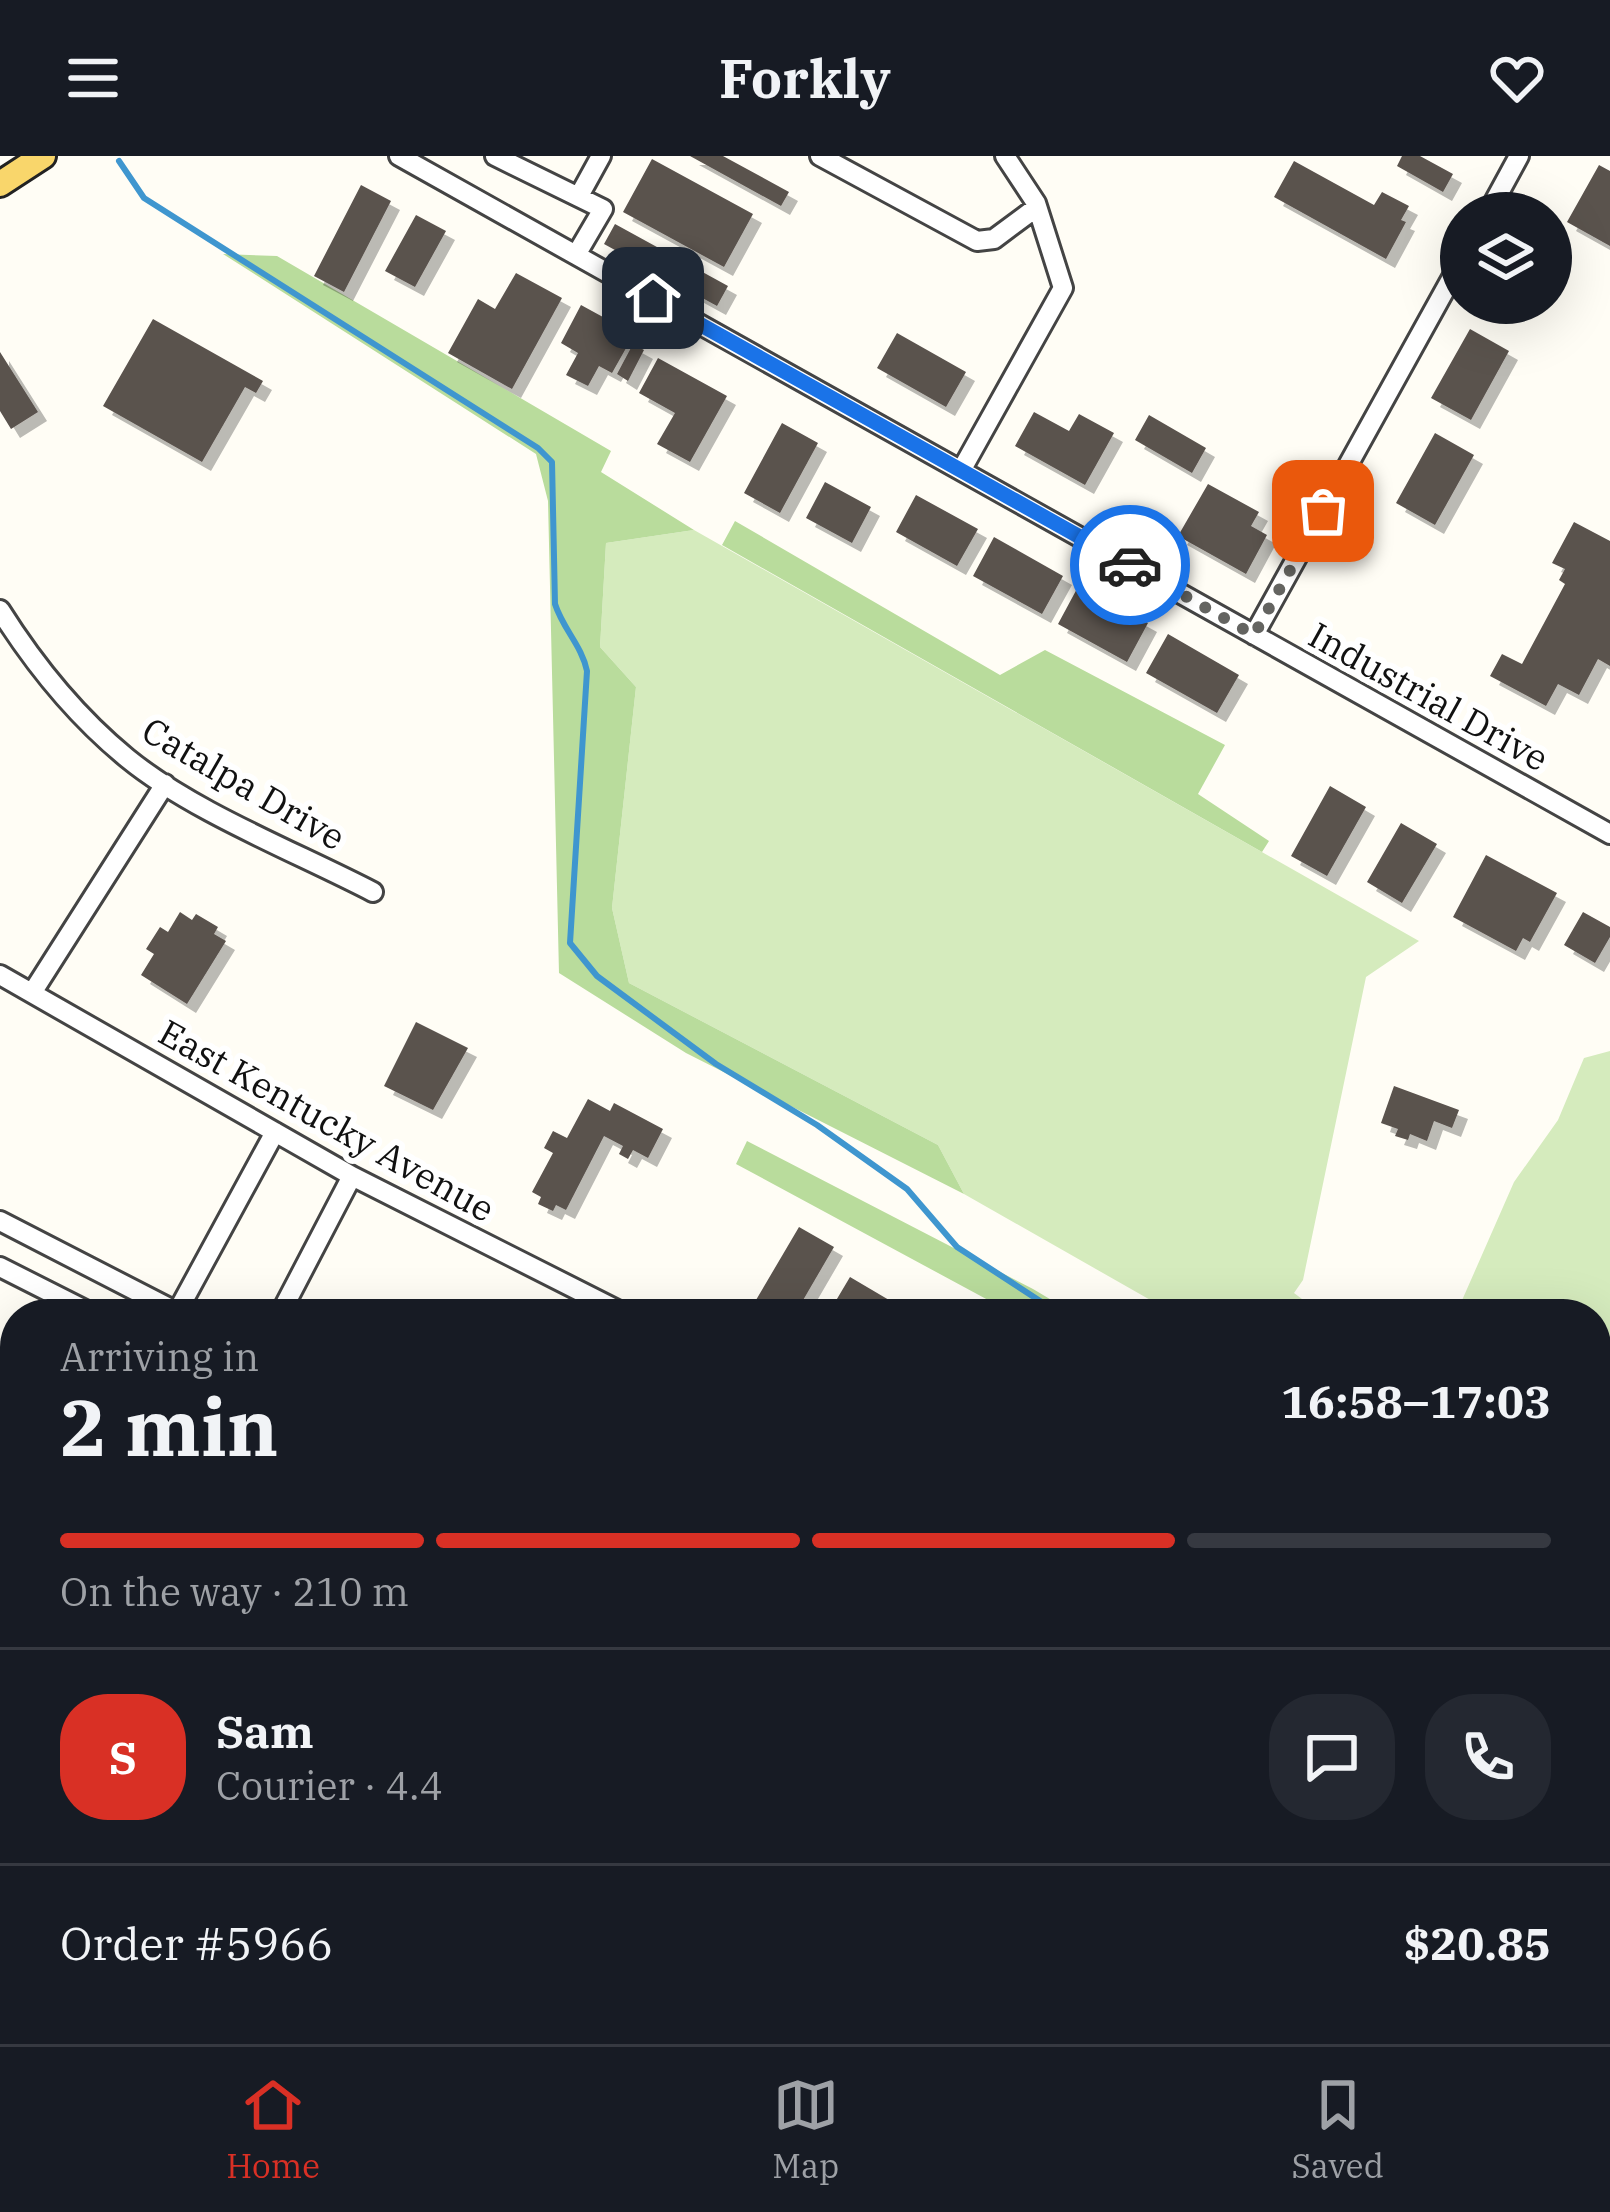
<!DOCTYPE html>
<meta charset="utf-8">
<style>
:root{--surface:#171b24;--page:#242831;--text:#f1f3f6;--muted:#9ea1a6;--line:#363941;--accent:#d93025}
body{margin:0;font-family:"IBM Plex Serif",serif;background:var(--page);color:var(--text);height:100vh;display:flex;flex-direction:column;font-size:45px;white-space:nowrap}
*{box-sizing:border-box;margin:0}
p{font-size:39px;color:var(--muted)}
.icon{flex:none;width:66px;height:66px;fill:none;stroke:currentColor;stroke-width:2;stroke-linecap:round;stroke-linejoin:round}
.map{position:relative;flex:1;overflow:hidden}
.panel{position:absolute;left:0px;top:1143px;width:1611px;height:747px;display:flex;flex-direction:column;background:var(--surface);border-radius:48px 48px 0 0;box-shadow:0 12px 48px #0002}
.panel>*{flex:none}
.controls{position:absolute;left:1440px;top:36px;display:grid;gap:24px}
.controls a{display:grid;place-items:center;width:132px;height:132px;border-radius:50%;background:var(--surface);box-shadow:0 12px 48px #0002;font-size:60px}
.pin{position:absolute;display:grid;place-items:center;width:102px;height:102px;color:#fff;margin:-51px;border-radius:24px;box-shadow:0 6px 18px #0006}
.courier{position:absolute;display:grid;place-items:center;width:120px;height:120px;margin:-60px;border:9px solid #1a73e8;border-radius:50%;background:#fff;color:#222;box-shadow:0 3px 15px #0007}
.overview em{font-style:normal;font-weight:700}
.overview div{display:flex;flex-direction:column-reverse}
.overview{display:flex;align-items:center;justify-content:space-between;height:204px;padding:0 60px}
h1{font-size:78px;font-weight:700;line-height:90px}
.bar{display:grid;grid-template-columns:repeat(4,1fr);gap:18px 12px;align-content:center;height:144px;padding:0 60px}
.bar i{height:15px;border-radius:9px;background:var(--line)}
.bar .active{background:var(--accent)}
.bar p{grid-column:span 4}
.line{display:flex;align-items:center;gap:30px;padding:0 60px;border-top:3px solid var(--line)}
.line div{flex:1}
.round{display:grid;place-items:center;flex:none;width:126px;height:126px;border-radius:48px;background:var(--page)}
header{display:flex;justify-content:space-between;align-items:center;height:156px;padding:0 60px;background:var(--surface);font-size:54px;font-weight:700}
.menu{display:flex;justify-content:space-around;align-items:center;height:168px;border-top:3px solid var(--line);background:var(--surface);font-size:33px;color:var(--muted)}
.menu a{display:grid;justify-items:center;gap:6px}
.menu .active{color:var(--accent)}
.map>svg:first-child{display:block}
.green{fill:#d5ebbd}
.forest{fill:#b9dc9c}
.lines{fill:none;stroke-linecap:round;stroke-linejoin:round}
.stream{stroke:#3f96cf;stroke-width:6}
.building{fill:#5a524d;filter:url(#shadow)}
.minor-casing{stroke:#444;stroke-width:24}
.major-casing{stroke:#222;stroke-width:30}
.minor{stroke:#fff;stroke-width:18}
.major{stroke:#f9d66b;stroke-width:24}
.done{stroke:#646461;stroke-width:12;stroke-dasharray:0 21.6}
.route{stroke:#1a73e8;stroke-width:15}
.labels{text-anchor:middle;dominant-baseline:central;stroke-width:12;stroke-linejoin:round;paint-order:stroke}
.street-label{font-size:36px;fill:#111;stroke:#fff}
</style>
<header><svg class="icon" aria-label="menu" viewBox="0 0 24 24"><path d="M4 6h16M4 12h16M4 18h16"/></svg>Forkly<svg class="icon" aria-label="heart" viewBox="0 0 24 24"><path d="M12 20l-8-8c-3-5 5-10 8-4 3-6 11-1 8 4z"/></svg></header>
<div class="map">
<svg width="1610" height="1888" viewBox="0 0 1610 1888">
<defs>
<filter id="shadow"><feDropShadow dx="9" dy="9" stdDeviation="0" flood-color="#0004"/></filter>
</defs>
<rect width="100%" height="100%" fill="#fffdf5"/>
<path class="green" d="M 694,374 L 1419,785 L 1366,821 L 1303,1124 L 1294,1137 L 1322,1158 L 1175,1158 L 964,1038 L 938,989 L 629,827 L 612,752 L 636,531 L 600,491 L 606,387 Z
M 1610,895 L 1610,1393 L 1596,1386 L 1596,1158 L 1456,1158 L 1514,1026 L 1558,964 L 1584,902 Z"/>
<path class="forest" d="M 223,98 L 277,100 L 611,295 L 601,316 L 694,374 L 606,387 L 600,491 L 636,531 L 612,752 L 629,827 L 938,989 L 964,1038 L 686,897 L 559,817 L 548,345 L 536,298 Z
M 735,365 L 1000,519 L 1045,494 L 1225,589 L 1198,638 L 1269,685 L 1262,696 L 722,389 Z
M 747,985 L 1033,1133 L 1075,1158 L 1014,1158 L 736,1008 Z
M 1596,1424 L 1610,1431 L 1610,1607 L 1596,1608 Z"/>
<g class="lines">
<path class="stream" d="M 119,5 L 144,42 L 538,292 L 552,306 L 555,448 C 563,473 582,490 587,515 L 570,787 L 597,820 L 716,908 L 817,969 L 907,1033 L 957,1091 L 1060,1158
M 1596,1506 L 1610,1511"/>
</g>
<path class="building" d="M 690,0 L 723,0 L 789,36 L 781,50 Z
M 1402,0 L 1420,0 L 1453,18 L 1443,36 L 1397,10 Z
M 652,3 L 753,58 L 724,111 L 623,56 Z
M 1294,5 L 1374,49 L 1382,36 L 1409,50 L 1401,64 L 1406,66 L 1386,103 L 1274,41 Z
M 1599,9 L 1610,15 L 1610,90 L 1567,66 Z
M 361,29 L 391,45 L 344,136 L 314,120 Z
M 416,59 L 446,75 L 415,131 L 385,115 Z
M 615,68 L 728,130 L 717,150 L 604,88 Z
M 516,117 L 562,142 L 512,233 L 448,197 L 478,143 L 495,153 Z
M 581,149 L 634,178 L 612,217 L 599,210 L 588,230 L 566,219 L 578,197 L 561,187 Z
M 153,163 L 263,225 L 256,237 L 245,231 L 202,306 L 103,250 Z
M 1470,173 L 1509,195 L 1471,264 L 1431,242 Z
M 897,177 L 966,216 L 946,251 L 877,212 Z
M 633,188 L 644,194 L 628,225 L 617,218 Z
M 0,196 L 38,256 L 11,273 L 0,255 Z
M 658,202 L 727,240 L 690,306 L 657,288 L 675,257 L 639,237 Z
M 1034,256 L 1069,275 L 1079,258 L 1114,277 L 1085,329 L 1015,290 Z
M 1149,259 L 1206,292 L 1192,317 L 1135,284 Z
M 782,267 L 818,287 L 780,357 L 744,337 Z
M 1435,277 L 1474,299 L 1435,369 L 1396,347 Z
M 825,326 L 871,351 L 852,387 L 806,362 Z
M 1208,328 L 1259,356 L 1251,370 L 1267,379 L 1246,418 L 1178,380 Z
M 916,339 L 978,373 L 957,410 L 896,376 Z
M 1574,366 L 1610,385 L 1610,510 L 1598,503 L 1579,539 L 1558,528 L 1546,550 L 1490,520 L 1502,498 L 1522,508 L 1565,428 L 1559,424 L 1565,413 L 1552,407 Z
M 994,381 L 1063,420 L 1042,458 L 973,420 Z
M 1079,429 L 1148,467 L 1127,506 L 1058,468 Z
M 1168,478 L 1239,519 L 1217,557 L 1146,517 Z
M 1330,630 L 1366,651 L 1327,720 L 1291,700 Z
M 1401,667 L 1437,688 L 1402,747 L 1367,726 Z
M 1486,699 L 1557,737 L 1530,786 L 1523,782 L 1516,795 L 1453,761 Z
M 180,756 L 192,764 L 196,758 L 218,771 L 214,778 L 226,785 L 187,848 L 141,819 L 154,798 L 146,793 L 160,771 L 168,776 Z
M 1583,756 L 1610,771 L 1610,781 L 1595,807 L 1564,789 Z
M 416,866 L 468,892 L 433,954 L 384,930 Z
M 1394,930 L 1459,954 L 1452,972 L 1434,965 L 1427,985 L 1410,978 L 1408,984 L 1395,980 L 1398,973 L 1381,967 Z
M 588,943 L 610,955 L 614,947 L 663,973 L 648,1002 L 633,994 L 628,1003 L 619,998 L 623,990 L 604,980 L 566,1054 L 556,1049 L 553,1055 L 538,1048 L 541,1041 L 532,1036 L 553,997 L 544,992 L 553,975 L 567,982 Z
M 799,1071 L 834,1091 L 795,1158 L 780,1158 L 756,1144 Z
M 850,1121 L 889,1144 L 880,1158 L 828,1158 Z"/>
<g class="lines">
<g class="minor-casing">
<path id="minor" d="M 399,0 L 1610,678
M 495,0 L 603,53 L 576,99
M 820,0 L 977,85 L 994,83 L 1037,51
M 579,40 L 601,0
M 1488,57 L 1519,0
M 962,313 L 1063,132 L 1036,47 L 1005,0
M 0,454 C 34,508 77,561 127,602 C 193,656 296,696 373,736
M 1254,479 L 1461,105
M 0,819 L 352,1020 L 625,1158
M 32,837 L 165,628
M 0,1065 L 177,1156
M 0,1111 L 93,1158
M 176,1158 L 275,976
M 280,1158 L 352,1020
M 0,1434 L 15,1407
M 1596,1680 L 1610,1670
M 1596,1716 L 1610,1742
M 1365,1875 L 1374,1888
M 686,1888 L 694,1875
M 1273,1888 L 1292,1875"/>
</g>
<g class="major-casing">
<path id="major" d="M 0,28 L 43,0"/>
</g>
<use href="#minor" class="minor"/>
<use href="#major" class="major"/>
</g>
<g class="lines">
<path class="done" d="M 1130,409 L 1254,479 L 1323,355"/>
<path class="route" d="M 653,142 L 1130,409"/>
</g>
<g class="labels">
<g class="street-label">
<text transform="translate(1429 540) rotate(29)">Industrial Drive</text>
<text transform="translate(244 627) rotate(30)">Catalpa Drive</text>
<text transform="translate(327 964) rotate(29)">East Kentucky Avenue</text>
</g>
</g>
</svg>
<div class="controls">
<a><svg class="icon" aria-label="layers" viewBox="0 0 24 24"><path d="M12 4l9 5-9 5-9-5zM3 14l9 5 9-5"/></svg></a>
</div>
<div class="pin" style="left:1323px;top:355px;background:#ea580c"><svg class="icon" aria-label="bag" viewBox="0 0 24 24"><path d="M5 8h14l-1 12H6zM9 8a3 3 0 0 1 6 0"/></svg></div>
<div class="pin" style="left:653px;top:142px;background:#1f2937"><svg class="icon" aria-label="home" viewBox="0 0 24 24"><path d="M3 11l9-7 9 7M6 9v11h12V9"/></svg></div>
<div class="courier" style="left:1130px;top:409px"><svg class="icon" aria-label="car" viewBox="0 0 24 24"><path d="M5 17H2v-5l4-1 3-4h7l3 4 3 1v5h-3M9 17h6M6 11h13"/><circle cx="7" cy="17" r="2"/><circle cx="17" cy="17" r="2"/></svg></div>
<section class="panel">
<div class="overview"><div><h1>2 min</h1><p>Arriving in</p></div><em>16:58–17:03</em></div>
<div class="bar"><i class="active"></i><i class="active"></i><i class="active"></i><i></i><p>On the way · 210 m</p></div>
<div class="line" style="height:216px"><b class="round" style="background:var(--accent);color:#fff">S</b><div><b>Sam</b><p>Courier · 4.4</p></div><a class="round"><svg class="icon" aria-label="chat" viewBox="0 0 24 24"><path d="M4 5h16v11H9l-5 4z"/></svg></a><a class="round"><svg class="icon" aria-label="phone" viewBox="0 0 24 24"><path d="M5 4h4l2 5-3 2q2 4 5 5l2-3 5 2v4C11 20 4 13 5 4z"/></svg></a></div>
<div class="line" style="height:156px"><div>Order #5966</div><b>$20.85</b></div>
</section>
</div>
<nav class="menu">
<a class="active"><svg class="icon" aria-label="home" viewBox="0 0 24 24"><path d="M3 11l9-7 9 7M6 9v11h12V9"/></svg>Home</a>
<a><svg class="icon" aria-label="map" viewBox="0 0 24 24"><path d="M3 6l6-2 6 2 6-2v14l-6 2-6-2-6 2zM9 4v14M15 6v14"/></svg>Map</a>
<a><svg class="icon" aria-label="saved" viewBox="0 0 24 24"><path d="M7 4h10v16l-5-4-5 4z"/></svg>Saved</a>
</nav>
